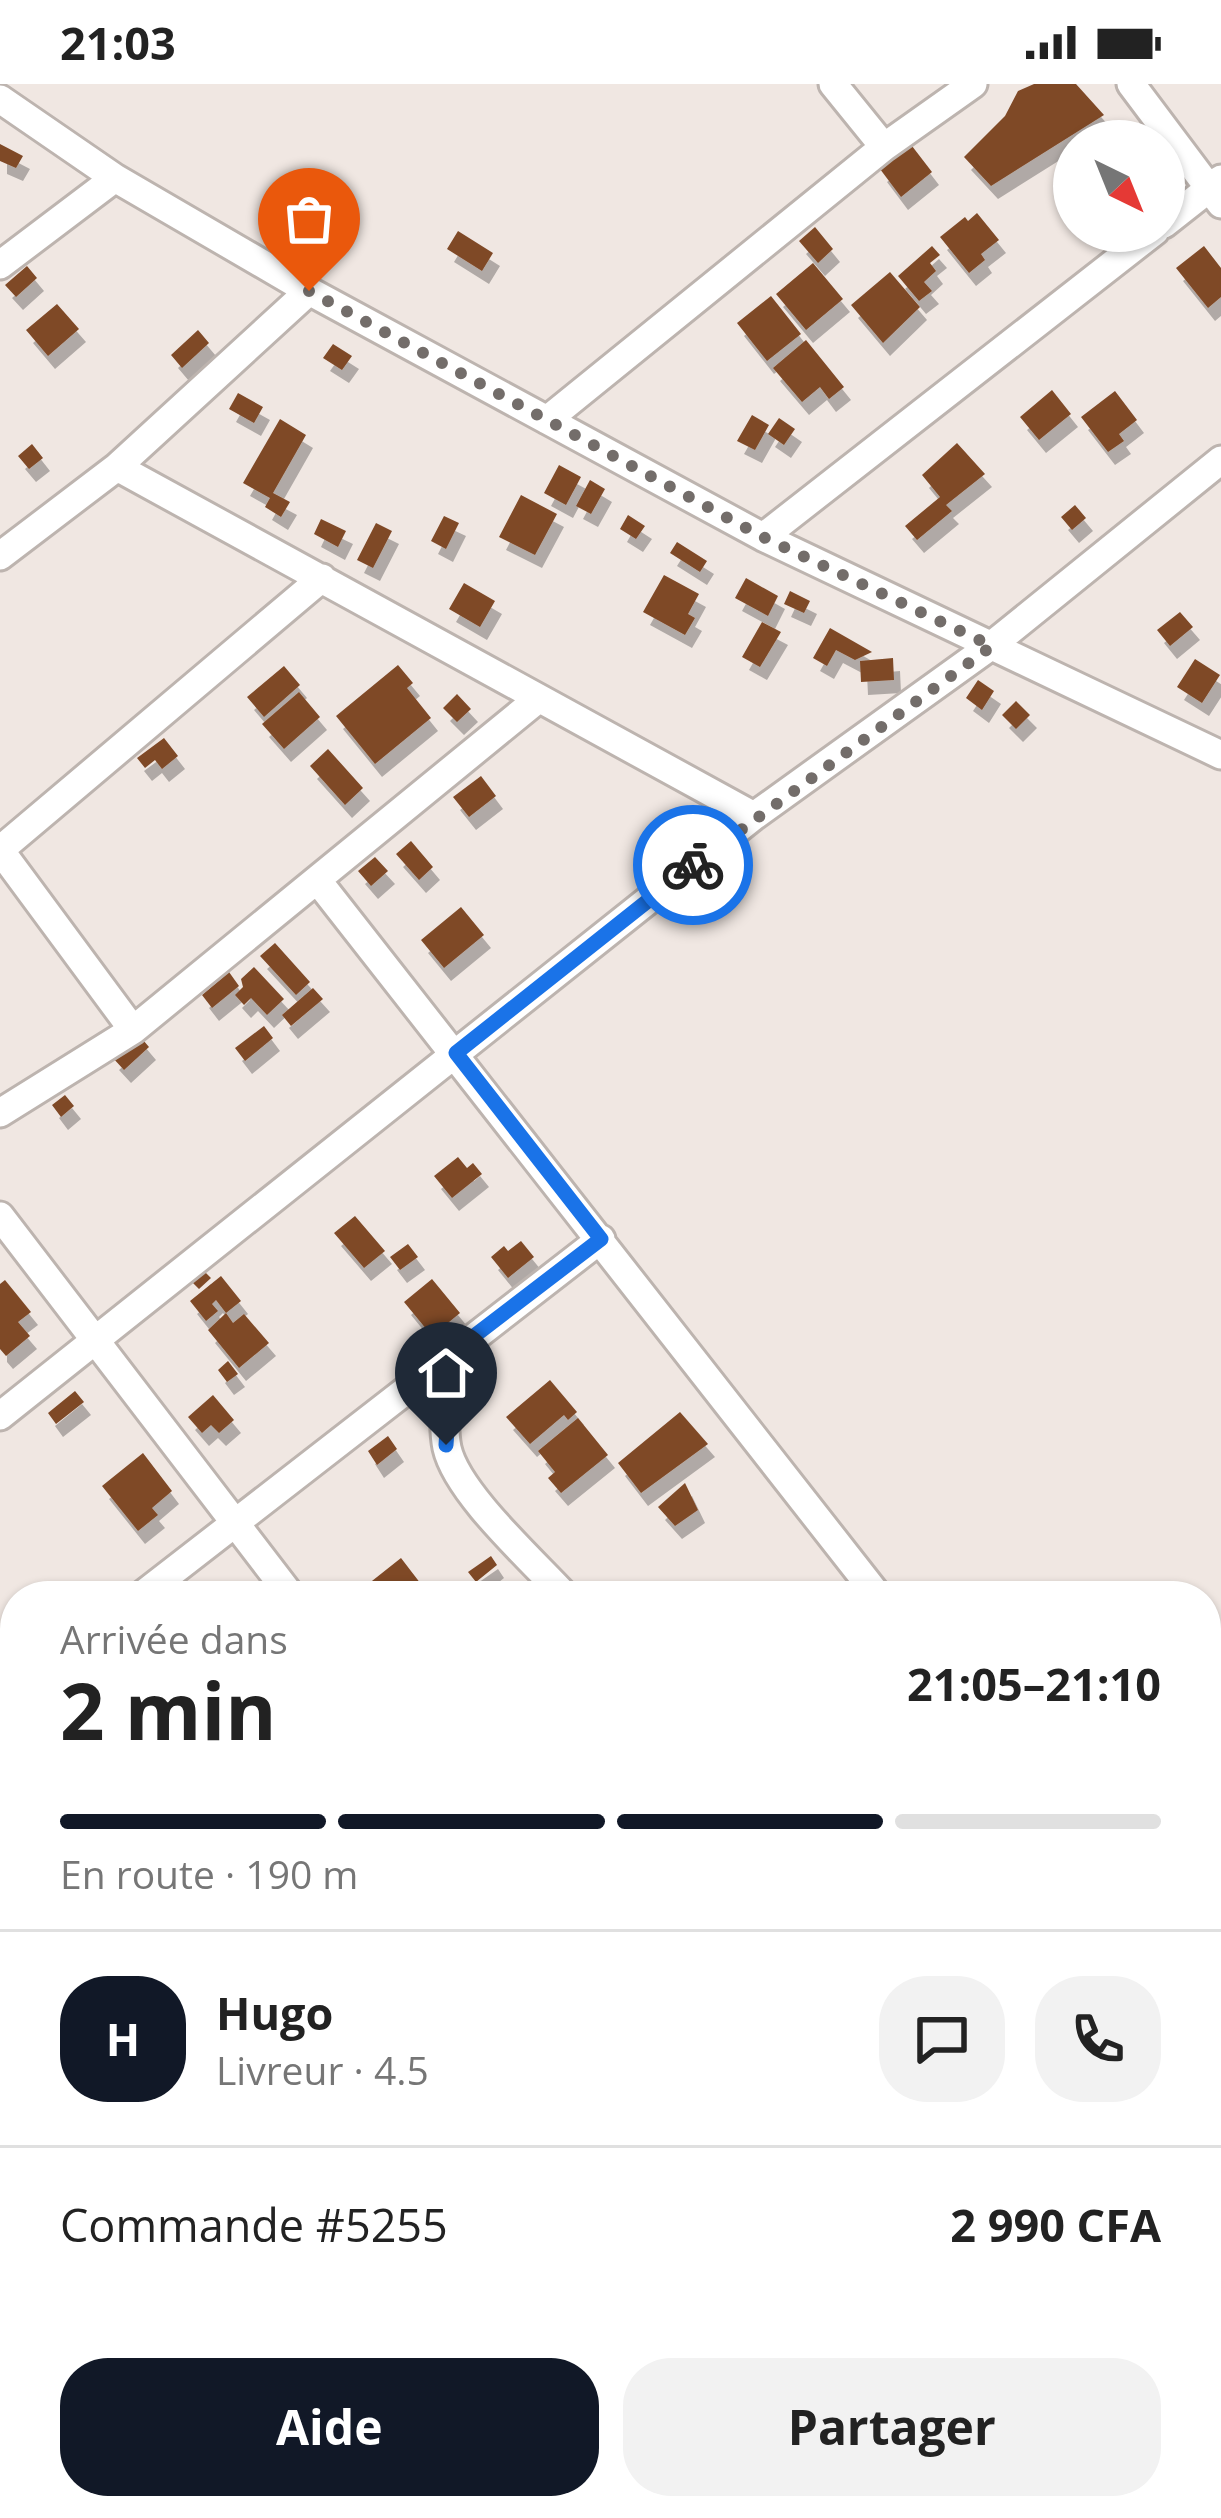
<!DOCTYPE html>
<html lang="fr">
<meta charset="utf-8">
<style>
:root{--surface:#fff;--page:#f2f2f2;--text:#222;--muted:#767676;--line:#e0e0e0;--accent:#111827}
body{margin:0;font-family:"Open Sans",sans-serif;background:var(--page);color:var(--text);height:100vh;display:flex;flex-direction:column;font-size:45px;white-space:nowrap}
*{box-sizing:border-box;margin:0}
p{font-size:39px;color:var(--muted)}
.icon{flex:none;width:66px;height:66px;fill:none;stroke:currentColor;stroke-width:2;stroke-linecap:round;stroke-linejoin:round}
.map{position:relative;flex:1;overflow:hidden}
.drawer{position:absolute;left:0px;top:1497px;width:1221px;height:939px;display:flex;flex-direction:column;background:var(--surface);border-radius:48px 48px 0 0;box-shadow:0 3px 9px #0004}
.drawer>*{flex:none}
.needle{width:78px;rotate:137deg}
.fabs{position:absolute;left:1053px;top:36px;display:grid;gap:24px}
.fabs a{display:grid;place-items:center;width:132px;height:132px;border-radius:50%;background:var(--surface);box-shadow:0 3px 9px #0004;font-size:60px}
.pin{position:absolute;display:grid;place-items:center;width:102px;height:102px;color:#fff;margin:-123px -51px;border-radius:50% 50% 50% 0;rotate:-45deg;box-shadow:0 0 12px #0007}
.pin .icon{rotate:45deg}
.courier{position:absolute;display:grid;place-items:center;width:120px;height:120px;margin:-60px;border:9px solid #1a73e8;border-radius:50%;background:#fff;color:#222;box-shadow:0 3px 15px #0007}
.overview em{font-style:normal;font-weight:700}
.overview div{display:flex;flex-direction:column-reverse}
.overview{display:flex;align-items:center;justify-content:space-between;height:204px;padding:0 60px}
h1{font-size:78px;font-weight:700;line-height:90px}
.bar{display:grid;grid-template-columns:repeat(4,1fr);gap:18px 12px;align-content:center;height:144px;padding:0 60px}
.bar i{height:15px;border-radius:9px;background:var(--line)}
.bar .selected{background:var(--accent)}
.bar p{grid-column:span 4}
.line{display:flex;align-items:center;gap:30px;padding:0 60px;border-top:3px solid var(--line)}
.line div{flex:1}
.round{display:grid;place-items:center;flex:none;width:126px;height:126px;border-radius:48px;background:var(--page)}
.action{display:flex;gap:24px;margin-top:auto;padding:24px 60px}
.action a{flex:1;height:138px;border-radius:48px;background:var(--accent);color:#fff;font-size:48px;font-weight:700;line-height:138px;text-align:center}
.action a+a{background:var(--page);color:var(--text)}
.status{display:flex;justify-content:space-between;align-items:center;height:84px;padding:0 60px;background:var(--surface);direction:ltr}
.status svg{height:33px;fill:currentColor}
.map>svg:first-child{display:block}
.building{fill:#7f4927;filter:url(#shadow)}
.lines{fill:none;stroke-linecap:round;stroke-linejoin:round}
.minor-casing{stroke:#bdb4af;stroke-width:33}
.minor{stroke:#fff;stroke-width:27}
.done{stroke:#736d6a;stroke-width:12;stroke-dasharray:0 21.6}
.route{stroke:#1a73e8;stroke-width:15}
</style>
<div class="status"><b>21:03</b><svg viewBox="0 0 49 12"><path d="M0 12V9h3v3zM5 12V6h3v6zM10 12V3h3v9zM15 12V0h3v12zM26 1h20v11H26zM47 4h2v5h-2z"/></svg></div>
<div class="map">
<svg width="1221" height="2434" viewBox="0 0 1221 2434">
<defs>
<filter id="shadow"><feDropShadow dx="7" dy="13" stdDeviation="0" flood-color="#0004"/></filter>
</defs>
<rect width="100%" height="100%" fill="#f0e7e2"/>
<path class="building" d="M 1034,0 L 1076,0 L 1104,31 L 991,102 L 964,73 L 1005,32 L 1018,7 Z
M 0,60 L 23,72 L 16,84 L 0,77 Z
M 912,62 L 932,88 L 901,113 L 880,85 Z
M 977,129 L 999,156 L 981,170 L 985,176 L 969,189 L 940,153 L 965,133 L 968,137 Z
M 815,143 L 833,165 L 818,179 L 799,157 Z
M 458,147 L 493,169 L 482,187 L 447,165 Z
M 932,162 L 940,171 L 930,179 L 936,187 L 924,198 L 932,207 L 919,217 L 898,192 Z
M 1204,162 L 1221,184 L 1221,213 L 1208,224 L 1176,184 Z
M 813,179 L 843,215 L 806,246 L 776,210 Z
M 27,182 L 37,194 L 16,213 L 5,201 Z
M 890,188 L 920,223 L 883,259 L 851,221 Z
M 771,212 L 801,250 L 767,277 L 737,239 Z
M 57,220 L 79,245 L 48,272 L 26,246 Z
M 198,246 L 209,259 L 182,284 L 171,271 Z
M 806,256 L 844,303 L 829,315 L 820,303 L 802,318 L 773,284 Z
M 333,260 L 352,272 L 342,286 L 323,274 Z
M 1052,306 L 1071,330 L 1039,356 L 1020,333 Z
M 1115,307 L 1137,336 L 1119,350 L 1124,357 L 1108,368 L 1081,333 Z
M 238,309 L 263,323 L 254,339 L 229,325 Z
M 752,331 L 769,341 L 755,366 L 737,357 Z
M 779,334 L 795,345 L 784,361 L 768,350 Z
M 280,335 L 306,351 L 273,409 L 290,418 L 281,433 L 265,423 L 270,414 L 243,399 Z
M 957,359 L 985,390 L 946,421 L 952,427 L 917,456 L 905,442 L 940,413 L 922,391 Z
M 32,360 L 43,374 L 29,385 L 18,372 Z
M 559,381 L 581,393 L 566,421 L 544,409 Z
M 590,396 L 605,405 L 591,430 L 576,422 Z
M 521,411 L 557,430 L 535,471 L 499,453 Z
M 1075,421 L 1086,434 L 1072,446 L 1061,433 Z
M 628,431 L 645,442 L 636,455 L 620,445 Z
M 444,432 L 459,439 L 446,465 L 431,457 Z
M 321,435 L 346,447 L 338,463 L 314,450 Z
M 376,439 L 392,447 L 373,484 L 357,476 Z
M 677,458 L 707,477 L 700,488 L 670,469 Z
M 664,491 L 699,510 L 688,530 L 695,534 L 685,551 L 643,528 Z
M 746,494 L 778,512 L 768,532 L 735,514 Z
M 464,499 L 495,517 L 480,543 L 449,525 Z
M 790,507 L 810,517 L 804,529 L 784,520 Z
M 1180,528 L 1193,543 L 1170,562 L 1157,546 Z
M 762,538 L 781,548 L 760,583 L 742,573 Z
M 830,544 L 872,568 L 855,576 L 836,566 L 827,582 L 813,574 Z
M 893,574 L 894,596 L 861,598 L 860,577 Z
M 1195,575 L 1220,591 L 1202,619 L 1177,603 Z
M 398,581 L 413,599 L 407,604 L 431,634 L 375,680 L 336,632 Z
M 284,582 L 300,601 L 264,633 L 247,613 Z
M 978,596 L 994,607 L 982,626 L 966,614 Z
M 299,608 L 320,633 L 284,665 L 262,640 Z
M 457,610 L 471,625 L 457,638 L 443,624 Z
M 1016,617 L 1030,631 L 1016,645 L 1002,631 Z
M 164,654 L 178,672 L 162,685 L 155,676 L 145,684 L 137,674 Z
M 328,665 L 363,704 L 345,721 L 310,682 Z
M 481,692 L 496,712 L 469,733 L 453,713 Z
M 411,757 L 433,783 L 419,796 L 396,770 Z
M 375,773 L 388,787 L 371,802 L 358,787 Z
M 461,823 L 484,851 L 444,884 L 421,856 Z
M 275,859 L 310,898 L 296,911 L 260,872 Z
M 254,883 L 284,915 L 267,931 L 251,914 L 244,921 L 235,911 L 243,903 L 241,895 Z
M 229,888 L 239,902 L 212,924 L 202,911 Z
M 313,904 L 323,915 L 291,942 L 282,931 Z
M 264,942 L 273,954 L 245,977 L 235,964 Z
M 138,950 L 149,963 L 124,986 L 112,973 Z
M 65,1011 L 74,1022 L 61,1033 L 52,1021 Z
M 458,1073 L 467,1084 L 473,1079 L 482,1090 L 452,1114 L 434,1092 Z
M 355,1132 L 385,1167 L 364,1184 L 334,1149 Z
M 521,1157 L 534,1173 L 508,1194 L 491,1173 L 504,1162 L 508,1167 Z
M 408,1160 L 418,1173 L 400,1186 L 390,1173 Z
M 204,1187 L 211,1194 L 199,1205 L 192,1198 Z
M 221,1192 L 241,1217 L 226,1229 L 216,1216 L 212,1220 L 218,1227 L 206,1237 L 190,1217 Z
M 432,1195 L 460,1229 L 432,1252 L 404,1218 Z
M 5,1196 L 31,1228 L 18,1238 L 30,1252 L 6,1272 L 0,1265 L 0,1200 Z
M 226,1229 L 233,1239 L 244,1230 L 269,1259 L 239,1284 L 208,1246 Z
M 228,1277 L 238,1290 L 227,1298 L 218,1286 Z
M 550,1296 L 577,1328 L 568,1336 L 564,1331 L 530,1360 L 506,1333 Z
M 75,1307 L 84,1318 L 56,1340 L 48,1329 Z
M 213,1311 L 234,1336 L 219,1349 L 211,1341 L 202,1349 L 188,1333 Z
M 680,1328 L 708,1360 L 641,1409 L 618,1379 Z
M 578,1334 L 608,1371 L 561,1409 L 548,1394 L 555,1388 L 538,1367 Z
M 388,1352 L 397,1365 L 377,1381 L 368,1367 Z
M 143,1369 L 172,1407 L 152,1424 L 158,1431 L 138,1447 L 102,1402 Z
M 685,1399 L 698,1426 L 675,1442 L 658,1423 Z
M 491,1472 L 497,1481 L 476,1498 L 468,1488 Z
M 401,1474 L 424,1504 L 414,1512 L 353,1512 Z
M 536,1498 L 549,1512 L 520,1512 Z
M 1221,1685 L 1221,1726 L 1206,1706 L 1206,1696 Z
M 1219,2026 L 1221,2066 L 1206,2080 L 1206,2053 L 1214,2046 L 1207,2037 Z
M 959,2421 L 994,2421 L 1003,2430 L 999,2434 L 958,2434 L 952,2428 Z"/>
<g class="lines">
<g class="minor-casing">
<path id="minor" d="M 833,0 L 884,63
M 1131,0 L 1221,120
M 0,15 L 115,94 L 309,207 L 763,453 L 1221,671
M 1164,140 L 1221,95
M 0,181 L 115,94
M 547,336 L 884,63 L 973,0
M 117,383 L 754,732
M 763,453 L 1155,147
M 0,472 L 117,383 L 309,207
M 318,797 L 878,1512
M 133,946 L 0,766 L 322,494
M 0,1029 L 133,946 L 538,615
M 0,1132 L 291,1512
M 451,1269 C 449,1299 441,1335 447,1364 C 457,1409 532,1476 565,1512
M 0,1332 L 754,732 L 992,561 L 1221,376
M 141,1512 L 601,1155
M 0,1625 L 15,1613
M 0,1675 L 15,1687
M 1206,1859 L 1221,1842
M 1206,2177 L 1221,2189
M 808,2421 L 819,2434
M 1107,2421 L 1125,2434
M 449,2434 L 466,2421"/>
</g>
<use href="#minor" class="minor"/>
</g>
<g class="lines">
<path class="done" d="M 309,207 L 763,453 L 992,562 L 693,781"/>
<path class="route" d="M 446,1361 L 452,1269 L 601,1155 L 456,969 L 693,781"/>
</g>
</svg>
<div class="fabs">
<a><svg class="needle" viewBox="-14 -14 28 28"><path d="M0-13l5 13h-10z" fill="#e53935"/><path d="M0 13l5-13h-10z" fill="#767676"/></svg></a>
</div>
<div class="pin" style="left:309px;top:207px;background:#ea580c"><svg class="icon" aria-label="bag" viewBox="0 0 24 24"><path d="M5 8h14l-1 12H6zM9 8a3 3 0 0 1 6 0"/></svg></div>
<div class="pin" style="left:446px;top:1361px;background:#1f2937"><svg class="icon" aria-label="home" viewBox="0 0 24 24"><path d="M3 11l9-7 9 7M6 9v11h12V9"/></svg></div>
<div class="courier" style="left:693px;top:781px"><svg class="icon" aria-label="bike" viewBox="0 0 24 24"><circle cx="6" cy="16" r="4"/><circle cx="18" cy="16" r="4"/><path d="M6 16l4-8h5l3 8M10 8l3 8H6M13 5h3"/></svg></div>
<section class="drawer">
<div class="overview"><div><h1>2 min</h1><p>Arrivée dans</p></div><em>21:05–21:10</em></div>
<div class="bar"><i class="selected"></i><i class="selected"></i><i class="selected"></i><i></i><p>En route · 190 m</p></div>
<div class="line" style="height:216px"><b class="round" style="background:var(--accent);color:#fff">H</b><div><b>Hugo</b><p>Livreur · 4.5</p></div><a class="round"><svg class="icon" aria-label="chat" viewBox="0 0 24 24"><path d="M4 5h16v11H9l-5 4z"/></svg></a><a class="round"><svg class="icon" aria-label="phone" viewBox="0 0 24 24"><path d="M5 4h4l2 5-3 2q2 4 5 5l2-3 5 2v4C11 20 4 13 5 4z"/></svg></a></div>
<div class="line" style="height:156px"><div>Commande #5255</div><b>2 990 CFA</b></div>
<div class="action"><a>Aide</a><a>Partager</a></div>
</section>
</div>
